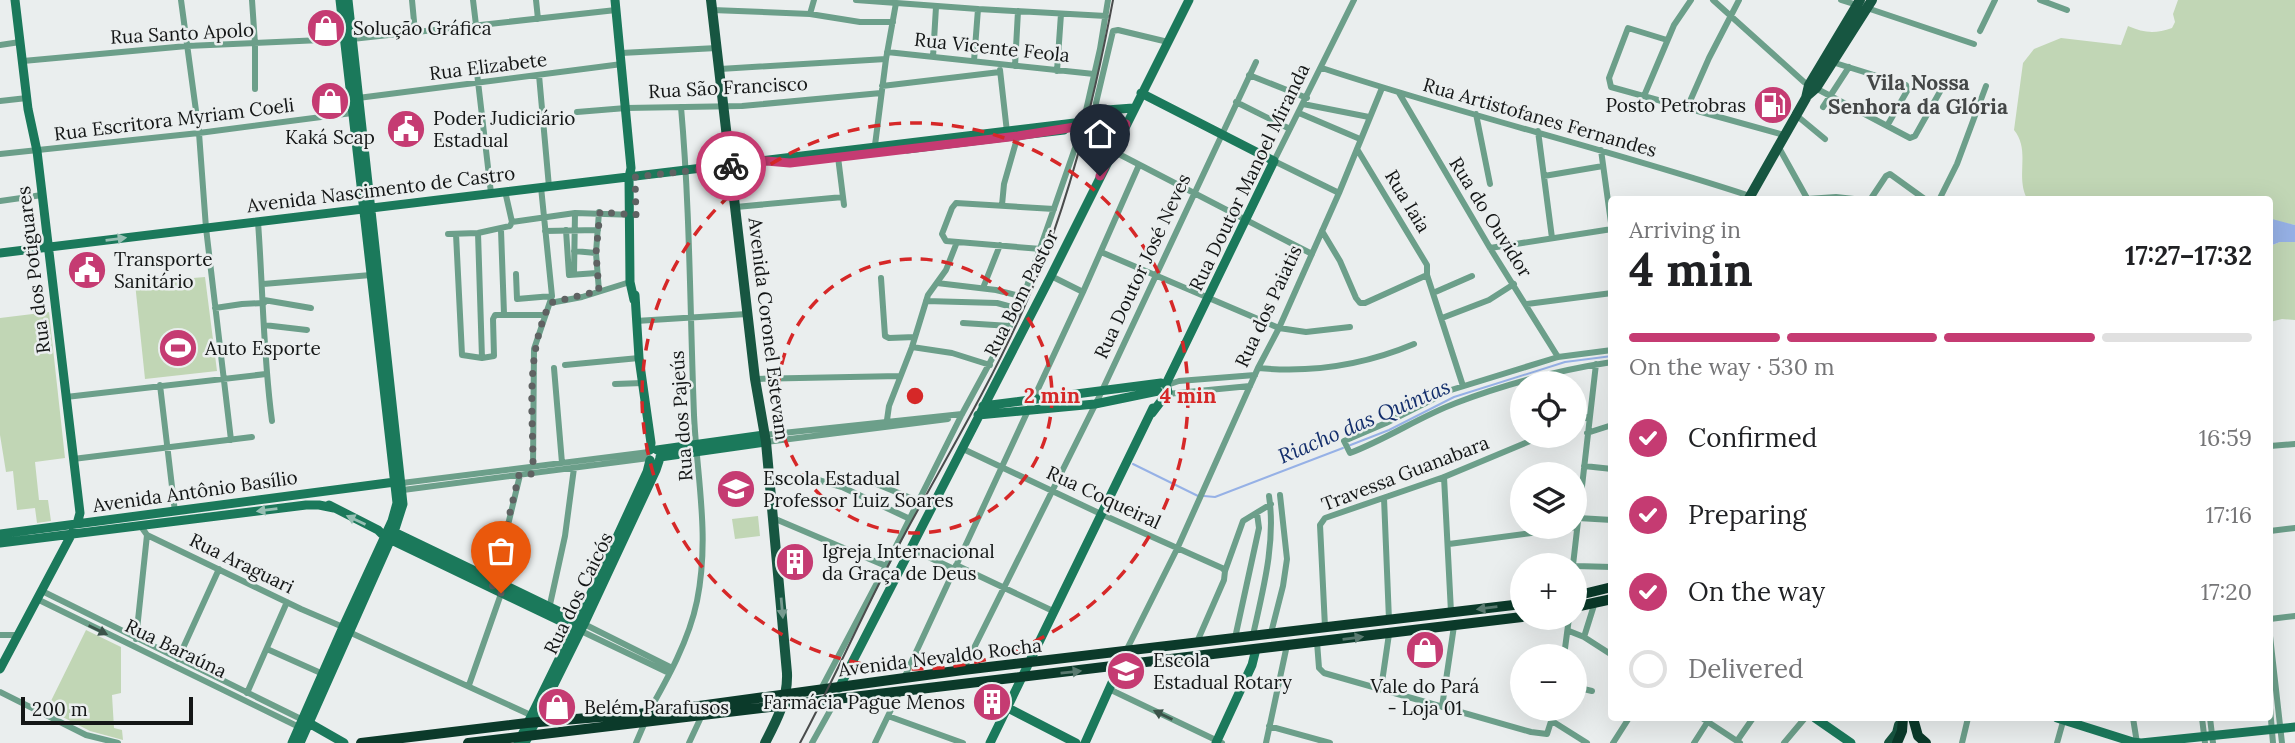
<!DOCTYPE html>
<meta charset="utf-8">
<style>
:root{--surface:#fff;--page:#f6f6f6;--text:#202124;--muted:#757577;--line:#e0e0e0;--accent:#c53b72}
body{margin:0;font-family:Lora,serif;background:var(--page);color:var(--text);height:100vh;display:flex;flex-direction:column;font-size:26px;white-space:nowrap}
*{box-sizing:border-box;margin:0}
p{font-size:23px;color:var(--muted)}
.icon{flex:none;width:38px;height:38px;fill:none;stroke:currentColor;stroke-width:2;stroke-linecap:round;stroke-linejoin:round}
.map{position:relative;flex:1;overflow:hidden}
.side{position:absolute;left:1608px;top:196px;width:665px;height:525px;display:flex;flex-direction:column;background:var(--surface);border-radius:7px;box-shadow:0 7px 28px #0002}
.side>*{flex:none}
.fabs{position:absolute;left:1510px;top:371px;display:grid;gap:14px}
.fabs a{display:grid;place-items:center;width:77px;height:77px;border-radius:50%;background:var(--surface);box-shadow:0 7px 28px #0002;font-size:35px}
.scale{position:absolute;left:21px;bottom:18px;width:172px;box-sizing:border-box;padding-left:7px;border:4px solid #141616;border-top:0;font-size:19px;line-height:24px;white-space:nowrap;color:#141616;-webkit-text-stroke:5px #eaeeee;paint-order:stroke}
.pin{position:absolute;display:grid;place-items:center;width:60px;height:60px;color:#fff;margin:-72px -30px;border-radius:50% 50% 50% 0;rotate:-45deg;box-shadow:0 0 7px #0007}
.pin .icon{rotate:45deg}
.courier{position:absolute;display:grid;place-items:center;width:70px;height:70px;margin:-35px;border:5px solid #c53b72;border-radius:50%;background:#fff;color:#222;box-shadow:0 2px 9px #0007}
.headline em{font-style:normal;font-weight:700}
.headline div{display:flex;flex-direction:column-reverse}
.headline{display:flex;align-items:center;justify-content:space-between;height:119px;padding:0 21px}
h1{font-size:46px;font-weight:700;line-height:52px}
.bar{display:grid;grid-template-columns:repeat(4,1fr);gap:10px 7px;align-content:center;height:84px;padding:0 21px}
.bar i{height:9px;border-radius:5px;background:var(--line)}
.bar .selected{background:var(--accent)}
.bar p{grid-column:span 4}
ol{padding:0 21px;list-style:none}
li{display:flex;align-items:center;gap:21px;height:77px}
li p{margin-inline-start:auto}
li .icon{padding:7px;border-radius:50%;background:var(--accent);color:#fff;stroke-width:4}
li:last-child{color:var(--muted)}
li i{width:38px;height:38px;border:4px solid var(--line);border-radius:50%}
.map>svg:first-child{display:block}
.green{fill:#c1d6b5}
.water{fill:#96b1e6}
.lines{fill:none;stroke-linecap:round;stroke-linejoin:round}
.stream{stroke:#96b1e6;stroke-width:2}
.street{stroke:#6c9f8a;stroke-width:6}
.secondary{stroke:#1b795b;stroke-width:9}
.primary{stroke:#175641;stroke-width:10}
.highway{stroke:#0b3a2a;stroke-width:10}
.tram{stroke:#4a4c4c;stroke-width:2}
.oneway{fill:#97bfb3}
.oneway2{fill:#769a8f}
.oneway3{fill:#59796f}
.oneway4{fill:#3c544a}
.done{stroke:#5f6262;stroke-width:7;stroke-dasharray:0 12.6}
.route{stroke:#c53b72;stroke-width:9}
.ring{fill:none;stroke:#d62828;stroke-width:3.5;stroke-dasharray:12 9}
.labels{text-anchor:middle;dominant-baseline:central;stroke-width:5;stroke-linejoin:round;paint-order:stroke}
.poi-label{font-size:19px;fill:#141616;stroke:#eaeeee;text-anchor:start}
.street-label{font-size:19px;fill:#141616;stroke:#eaeeee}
.neighbourhood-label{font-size:21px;font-weight:bold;fill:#444747;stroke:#eaeeee}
.water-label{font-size:21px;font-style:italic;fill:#122d6b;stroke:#eaeeee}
.centre{fill:#d62828;stroke:#eaeeee;stroke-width:3.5}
.ring-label{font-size:21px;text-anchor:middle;font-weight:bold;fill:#d62828;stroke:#eaeeee;stroke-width:5;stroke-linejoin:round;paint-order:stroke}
</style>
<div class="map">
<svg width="2295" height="743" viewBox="0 0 2295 743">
<rect width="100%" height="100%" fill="#eaeeee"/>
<path class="green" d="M 2178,0 L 2295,0 L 2295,225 L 2270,220 L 2270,200 L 2027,199 C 2015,175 2031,151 2014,130 L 2023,63 L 2034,49 L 2061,38 L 2121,45 L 2128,26 C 2144,33 2155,34 2172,28 L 2175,22 L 2173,14 Z
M 2280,242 L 2295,242 L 2295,320 L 2282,319 L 2270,322 L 2270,246 Z
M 205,277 L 217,371 L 145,379 L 135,283 Z
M 49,312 L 65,458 L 35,462 L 39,500 L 48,500 L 51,521 L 37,523 L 35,508 L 17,510 L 13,471 L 6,472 L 0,435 L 0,318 Z
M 758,516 L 760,536 L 735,539 L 732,519 Z
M 86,630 L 121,647 L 121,693 L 112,695 L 114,728 L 122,730 L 123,740 L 90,731 L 47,709 Z"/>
<path class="water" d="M 2272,219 L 2295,225 L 2295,242 L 2280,242 L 2270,246 L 2270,220 Z"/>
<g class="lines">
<path class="stream" d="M 1348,446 L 1389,430 L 1454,397 L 1565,362 L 1612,356
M 1133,464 L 1198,496
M 1204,496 L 1215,497 L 1343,448"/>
<path class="street" d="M 181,0 L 199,133 L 206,228 L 231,440
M 252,0 L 255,44 L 255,89
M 412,0 L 415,32
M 473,0 L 476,25
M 536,0 L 538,19
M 856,0 L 978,9 L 1106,16
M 1713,0 L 1804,82 L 1910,138 L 1915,136 L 1942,88
M 1841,0 L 1857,5
M 2040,0 L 2067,10
M 1867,8 L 1974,44
M 712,10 L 810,14 L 860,22 L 893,22
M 810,14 L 814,0
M 1980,31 L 1995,0
M 352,39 L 616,10
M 1667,40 L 1628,28 L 1609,78 L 1611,87 L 1784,135
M 0,45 L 20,42
M 887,52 L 1094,74
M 621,53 L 717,48
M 933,57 L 936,7
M 23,61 L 187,46 L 344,39
M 974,61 L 978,9
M 1832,62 L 1906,85 L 1907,91 L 1887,126
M 1015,66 L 1018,11
M 1322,68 C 1463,115 1608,149 1750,196
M 720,69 L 886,59
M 1000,70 L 1007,132
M 1057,71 L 1061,14
M 539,75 L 549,187
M 1249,75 L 1307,98
M 882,86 L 1000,72
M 1399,93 L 1490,248 L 1558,357
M 1644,96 L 1674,25 L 1691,0
M 358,98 L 622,64
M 0,101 L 27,98
M 1236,102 L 1290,129
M 1303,104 L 1369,117
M 1823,107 L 1849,67
M 1687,108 L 1709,58 L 1739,0
M 577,112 L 626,108 L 742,106 L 881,93
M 1299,113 L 1360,139
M 1476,114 L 1490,184
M 1097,115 L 1096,103 L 1113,31 L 1118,30 L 1168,42
M 1796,115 L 1825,139
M 1538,131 L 1552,238
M 1778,146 L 1808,200
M 1601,150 L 1612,230
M 1113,151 L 1312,254
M 874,153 L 886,59 L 896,3
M 0,154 L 199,133 L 352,113
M 838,157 L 844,205
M 1544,176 L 1603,166
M 491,193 L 477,73 L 484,68 L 517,64
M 1339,193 L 1274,161 L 1354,0
M 1807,199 L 1836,197 L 1863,200
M 1870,200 L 1886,176 L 1890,174 L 1926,200
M 1939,200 L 1957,164 L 1986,86
M 0,201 L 42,195
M 1002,205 L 1004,184 L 1018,135
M 736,207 L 843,197
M 258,222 C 263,289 263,355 272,421
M 512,222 L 575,213 L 636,215
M 501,230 L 504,314
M 566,230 L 569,275 L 597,273
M 545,231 L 598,230
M 1322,231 L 1340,261 L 1356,298 L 1360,303 L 1365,303 L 1427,275 L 1427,265 L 1357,149
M 478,233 L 482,358
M 448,234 L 478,233 L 510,226 L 512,222 L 505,191
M 456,234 L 462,355 L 482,358 L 494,356 L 493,319 L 495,315 L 545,315
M 1490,248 L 1612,229
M 1041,249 L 946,241 L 942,234 L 952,208 L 956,203 L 1054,209
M 574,251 L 596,253
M 1101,252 L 1279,328 L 1306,332 L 1350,327
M 516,274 L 517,299 L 552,296
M 574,274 L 575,213
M 1427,275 L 1463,386
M 1051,276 L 1083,292
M 881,278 L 885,336 L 889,338 L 915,337
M 937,283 L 996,290 L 1024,297
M 263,284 L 371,275
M 983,288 L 1000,245
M 599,291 L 596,253 L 599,212
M 1433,293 L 1472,276
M 264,300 L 311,308
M 926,301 L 997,303 L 1019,309
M 550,303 L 582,297 L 630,282
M 1527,304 L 1612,293
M 215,308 L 242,304 L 264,303
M 1442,318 L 1489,300 L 1514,284
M 636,321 L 747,314
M 963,323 L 1010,326
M 264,325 L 307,330
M 912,347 L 952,353 L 990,365
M 1612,350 L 1558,357 L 1451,390 L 1386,423 L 1344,441 L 1350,453 C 1387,439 1419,417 1456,403 C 1506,384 1559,370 1612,362
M 565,365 L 639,358
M 554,368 L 562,463
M 1258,368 C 1311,373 1364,365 1414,344
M 755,379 L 900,376
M 615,384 L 643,383
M 160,385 L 175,512
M 1167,385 L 1179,381 L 1255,375
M 1167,394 L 1250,386
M 66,397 L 266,374
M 1575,422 L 1590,416
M 886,427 L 889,406 L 912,347 L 928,295 L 946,270 L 957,242
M 1587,433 L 1612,425
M 764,435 L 962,414
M 766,442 L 948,419
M 2270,446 L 2295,444
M 961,448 L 1101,514 L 1222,568 L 1225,571 L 1224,580 L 1197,642
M 73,459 L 252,437
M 1584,466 L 1612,469
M 531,474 L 533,466 L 534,349 L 552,296 L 541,187
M 808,477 L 842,487 L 910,519
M 1444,477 L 1451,612
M 862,478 L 918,501
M 402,483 L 649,452
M 403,490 L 649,458
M 1384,498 L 1389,620
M 773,518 L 886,566
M 1578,518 L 1612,520
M 140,525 L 147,535 L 301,609 L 343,627
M 2270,531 L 2295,528
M 1449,544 L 1576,527
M 909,548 L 954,569
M 956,565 L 1053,611
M 1573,565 L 1596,364
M 1575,566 L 1612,567
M 1225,571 L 1243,521 L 1271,504
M 494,583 L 520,475
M 42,591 L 303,720
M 37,599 L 299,727
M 549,609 L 565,536 L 574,468
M 2270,619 L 2295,616
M 584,624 L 672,668
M 1325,627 L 1320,525 L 1325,518 L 1444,477 L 1542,436
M 581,631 L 669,673
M 1569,631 L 1584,637 L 1612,655
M 349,632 L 535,717
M 1271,633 L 1283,586 L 1287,559 L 1280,495
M 0,635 L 18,635
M 1253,635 C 1263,590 1276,542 1269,496
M 2270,636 L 2282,743
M 1584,637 L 1595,602
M 1235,638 L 1259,528 L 1257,513
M 136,639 L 147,535
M 1317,642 L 1319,668 L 1324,673 L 1531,732 L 1547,734 L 1555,709
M 267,649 L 323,674
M 1126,651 L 1177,549 L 1258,368 L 1279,328 L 1339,193 L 1382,88
M 1564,656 L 1569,618
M 178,659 L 219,569
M 963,670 L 1099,397 L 1256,62
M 904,678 L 1083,292 L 1139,165
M 469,685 L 502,591
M 1575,687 L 1592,691
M 821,689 L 886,566 L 962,414 L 1019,309 L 1082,128 L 1100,49 L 1108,0
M 1109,689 L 1222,743
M 1381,689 L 1389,634
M 0,692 L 86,735 L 118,743
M 247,693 L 287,602
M 1442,707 L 1454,626
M 2270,708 L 2273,743
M 648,713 C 668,678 689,640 697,601 C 710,536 697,479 694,415 C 690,312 690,209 681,107
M 888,716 L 963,743
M 1702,718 L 1740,743
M 2133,718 L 2137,743
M 2202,718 L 2205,743
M 2210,718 L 2213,743
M 1552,721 L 1587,743
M 1269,726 L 1330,743
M 1737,741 L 1753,718
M 636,743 L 645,722
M 689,743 L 702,715
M 812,743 L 836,700
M 875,743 L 899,693
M 1266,743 L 1287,645
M 1613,743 L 1629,718
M 1694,743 L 1710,718
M 1784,743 L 1805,718
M 1962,743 L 1968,718
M 2057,743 L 2064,718"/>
<path class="secondary" d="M 615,0 L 631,168 L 629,177 L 630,282 L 634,300
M 1141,93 L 1274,161 L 1166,384 L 1168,392 L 1152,413
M 1084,127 L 1093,124 L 1126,124
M 907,149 L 1064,130
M 0,253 L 1083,122 L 1107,110 L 1133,108
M 635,295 L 639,358 L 651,443 L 650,450
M 983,406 L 1161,383
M 978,415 L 1095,404 L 1158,391
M 657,450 L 764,435
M 660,457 L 766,442
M 329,505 L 378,530 L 385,537 L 579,630
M 390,530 L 583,623
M 0,534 L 395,482
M 0,543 L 306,505 L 319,505 L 334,508
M 0,669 L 77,524 L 80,513 L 37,151 L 28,109 L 15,0
M 839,688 L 1051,276 L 1189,0
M 1008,708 L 1076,743
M 1815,718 L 1851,743
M 2057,718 L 2133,742 L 2141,743 L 2295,727
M 309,723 L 344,743
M 292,743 L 343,627 L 392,521 L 397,503 L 340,0
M 300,743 L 394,532 L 403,504 L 348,0
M 518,743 L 587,602 L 647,472 L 650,460
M 525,743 L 584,624 L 656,470 L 660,458
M 990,743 L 1153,408
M 1085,743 L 1119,667
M 1216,743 L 1252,665 L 1256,649"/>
<path class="primary" d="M 711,0 L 755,379 L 766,442 L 787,673 C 788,699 777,720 765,743
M 1808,95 L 1816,88 L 1872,0
M 1748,200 L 1806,98 L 1809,85 L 1860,0
M 1889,743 L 1897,733 L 1899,725"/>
<path class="highway" d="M 1575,596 L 1612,587
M 1575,607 L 1612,599
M 1913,718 L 1918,736 L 1926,743
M 361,743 L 527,723 L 648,713 L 963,670 L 1522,604
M 468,743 L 1522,617
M 1897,743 L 1902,731 L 1903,718"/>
<path class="tram" d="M 800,743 C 836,676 866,606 902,539 C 943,463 988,389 1023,310 C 1067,211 1093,106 1113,0"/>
</g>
<defs><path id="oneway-solid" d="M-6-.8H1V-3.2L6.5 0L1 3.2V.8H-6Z" transform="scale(1.75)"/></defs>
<g class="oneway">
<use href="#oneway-solid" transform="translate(116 239) rotate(-7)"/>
<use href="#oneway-solid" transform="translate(267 510) rotate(173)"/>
<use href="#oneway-solid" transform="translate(356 520) rotate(-155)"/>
</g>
<use class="oneway2" href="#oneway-solid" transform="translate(782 608) rotate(85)"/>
<g class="oneway3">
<use href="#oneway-solid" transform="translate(1487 608) rotate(173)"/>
<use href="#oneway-solid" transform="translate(1353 638) rotate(-7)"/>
<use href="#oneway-solid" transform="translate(1071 672) rotate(-6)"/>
</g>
<g class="oneway4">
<use href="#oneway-solid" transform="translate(98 630) rotate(26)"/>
<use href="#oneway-solid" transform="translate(1163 715) rotate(-154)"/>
</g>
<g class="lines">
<path class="done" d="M 501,593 L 492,588 L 519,475 L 531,474 L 533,466 C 533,410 525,355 550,303 L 599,291 L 596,253 L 600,212 L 636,215 L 635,177 L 731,166"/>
<path class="route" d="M 731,166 L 766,161 L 790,163 L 1018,136 L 1094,124 L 1126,124 L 1100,176"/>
</g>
<g class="ring">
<circle cx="915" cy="396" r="137"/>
<circle cx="915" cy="396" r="273"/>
</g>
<defs>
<g id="shop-disc" transform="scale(2.0125)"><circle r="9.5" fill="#c53b72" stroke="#eaeeee"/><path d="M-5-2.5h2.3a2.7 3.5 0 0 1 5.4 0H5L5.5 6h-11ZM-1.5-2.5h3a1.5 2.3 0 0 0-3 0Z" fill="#fff"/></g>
<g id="fuel-disc" transform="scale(2.0125)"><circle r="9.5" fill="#c53b72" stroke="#eaeeee"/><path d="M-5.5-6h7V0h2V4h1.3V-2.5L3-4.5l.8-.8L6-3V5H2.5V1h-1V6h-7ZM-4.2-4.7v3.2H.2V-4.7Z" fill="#fff"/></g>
<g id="civic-disc" transform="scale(2.0125)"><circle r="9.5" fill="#c53b72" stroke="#eaeeee"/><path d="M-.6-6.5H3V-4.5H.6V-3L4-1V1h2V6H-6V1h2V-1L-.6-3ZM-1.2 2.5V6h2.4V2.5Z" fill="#fff"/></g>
<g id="stadium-disc" transform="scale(2.0125)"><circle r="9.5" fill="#c53b72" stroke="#eaeeee"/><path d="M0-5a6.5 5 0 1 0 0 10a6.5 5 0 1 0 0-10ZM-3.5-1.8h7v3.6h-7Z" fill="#fff"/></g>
<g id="school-disc" transform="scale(2.0125)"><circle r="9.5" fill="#c53b72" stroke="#eaeeee"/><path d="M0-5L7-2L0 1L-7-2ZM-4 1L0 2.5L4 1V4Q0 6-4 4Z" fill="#fff"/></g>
<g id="building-disc" transform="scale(2.0125)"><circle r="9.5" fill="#c53b72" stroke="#eaeeee"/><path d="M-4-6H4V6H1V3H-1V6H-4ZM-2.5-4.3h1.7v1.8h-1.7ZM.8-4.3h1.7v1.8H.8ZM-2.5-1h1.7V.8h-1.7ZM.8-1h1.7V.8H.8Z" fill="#fff"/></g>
</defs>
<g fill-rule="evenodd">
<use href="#shop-disc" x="326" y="28"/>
<use href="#shop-disc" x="330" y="101"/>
<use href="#fuel-disc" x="1773" y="105"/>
<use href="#civic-disc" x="406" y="129"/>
<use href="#civic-disc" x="87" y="270"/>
<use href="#stadium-disc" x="178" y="348"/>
<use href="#school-disc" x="736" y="489"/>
<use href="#building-disc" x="795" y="562"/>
<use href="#shop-disc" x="1425" y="650"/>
<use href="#school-disc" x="1126" y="671"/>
<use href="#building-disc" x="992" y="702"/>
<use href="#shop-disc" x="557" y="707"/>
</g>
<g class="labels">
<g class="poi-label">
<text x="353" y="28">Solução Gráfica</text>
<text x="1746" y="105" text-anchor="end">Posto Petrobras</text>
<text x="433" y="118">Poder Judiciário<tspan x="433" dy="22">Estadual</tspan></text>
<text x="330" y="137" text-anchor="middle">Kaká Scap</text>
<text x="114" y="259">Transporte<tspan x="114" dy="22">Sanitário</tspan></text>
<text x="205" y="348">Auto Esporte</text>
<text x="763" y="478">Escola Estadual<tspan x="763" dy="22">Professor Luiz Soares</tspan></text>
<text x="822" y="551">Igreja Internacional<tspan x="822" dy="22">da Graça de Deus</tspan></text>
<text x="1153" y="660">Escola<tspan x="1153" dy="22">Estadual Rotary</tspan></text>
<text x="1425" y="686" text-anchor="middle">Vale do Pará<tspan x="1425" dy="22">- Loja 01</tspan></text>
<text x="965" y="702" text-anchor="end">Farmácia Pague Menos</text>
<text x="584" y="707">Belém Parafusos</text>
</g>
<g class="street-label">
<text transform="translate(182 33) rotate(-3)">Rua Santo Apolo</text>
<text transform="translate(992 47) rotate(6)">Rua Vicente Feola</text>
<text transform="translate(488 66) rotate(-7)">Rua Elizabete</text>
<text transform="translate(728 87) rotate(-3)">Rua São Francisco</text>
<text transform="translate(1540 117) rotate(16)">Rua Artistofanes Fernandes</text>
<text transform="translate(174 119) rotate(-7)">Rua Escritora Myriam Coeli</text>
<text transform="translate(1249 177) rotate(-64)">Rua Doutor Manoel Miranda</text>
<text transform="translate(381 189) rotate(-7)">Avenida Nascimento de Castro</text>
<text transform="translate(1408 201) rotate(59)">Rua Iaia</text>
<text transform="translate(1491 217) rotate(58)">Rua do Ouvidor</text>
<text transform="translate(1142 266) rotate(-65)">Rua Doutor José Neves</text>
<text transform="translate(33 270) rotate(-97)">Rua dos Potiguares</text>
<text transform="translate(1021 293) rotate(-63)">Rua Bom Pastor</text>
<text transform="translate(1268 306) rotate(-65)">Rua dos Paiatis</text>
<text transform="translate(769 329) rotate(83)">Avenida Coronel Estevam</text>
<text transform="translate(681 416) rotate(-94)">Rua dos Pajeús</text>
<text transform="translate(1405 473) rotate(-21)">Travessa Guanabara</text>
<text transform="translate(195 491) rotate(-8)">Avenida Antônio Basílio</text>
<text transform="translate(1104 497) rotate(25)">Rua Coqueiral</text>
<text transform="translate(242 563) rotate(26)">Rua Araguari</text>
<text transform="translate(578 593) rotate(-64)">Rua dos Caicós</text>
<text transform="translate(176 648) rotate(26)">Rua Baraúna</text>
<text transform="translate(940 657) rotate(-7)">Avenida Nevaldo Rocha</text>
</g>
<g class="neighbourhood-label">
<text x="1918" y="82">Vila Nossa<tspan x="1918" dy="24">Senhora da Glória</tspan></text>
</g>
<g class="water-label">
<text transform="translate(1364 421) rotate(-23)">Riacho das Quintas</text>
</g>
</g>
<circle cx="915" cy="396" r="10" class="centre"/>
<g class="ring-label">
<text x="1052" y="403">2 min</text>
<text x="1188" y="403">4 min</text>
</g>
</svg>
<div class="fabs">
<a><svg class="icon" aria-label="locate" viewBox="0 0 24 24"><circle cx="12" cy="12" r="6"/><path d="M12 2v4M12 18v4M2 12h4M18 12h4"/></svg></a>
<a><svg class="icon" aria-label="layers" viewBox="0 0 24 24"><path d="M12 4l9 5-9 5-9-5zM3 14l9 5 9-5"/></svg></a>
<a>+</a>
<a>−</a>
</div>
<div class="scale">200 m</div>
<div class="pin" style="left:501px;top:593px;background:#ea580c"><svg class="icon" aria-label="bag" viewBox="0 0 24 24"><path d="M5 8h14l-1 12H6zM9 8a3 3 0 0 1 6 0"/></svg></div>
<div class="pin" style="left:1100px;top:176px;background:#1f2937"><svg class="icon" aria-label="home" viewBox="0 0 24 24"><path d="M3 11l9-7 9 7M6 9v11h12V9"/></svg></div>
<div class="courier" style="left:731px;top:166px"><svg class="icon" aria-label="bike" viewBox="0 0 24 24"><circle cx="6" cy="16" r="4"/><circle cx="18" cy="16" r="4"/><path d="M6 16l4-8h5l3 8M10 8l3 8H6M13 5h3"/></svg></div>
<section class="side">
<div class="headline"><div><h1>4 min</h1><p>Arriving in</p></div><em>17:27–17:32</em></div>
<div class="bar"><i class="selected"></i><i class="selected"></i><i class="selected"></i><i></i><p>On the way · 530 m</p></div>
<ol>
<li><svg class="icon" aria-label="check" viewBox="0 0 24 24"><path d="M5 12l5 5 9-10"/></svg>Confirmed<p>16:59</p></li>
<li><svg class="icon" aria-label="check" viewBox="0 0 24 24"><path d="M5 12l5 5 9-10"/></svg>Preparing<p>17:16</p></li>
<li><svg class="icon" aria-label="check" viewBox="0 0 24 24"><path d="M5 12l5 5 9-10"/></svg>On the way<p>17:20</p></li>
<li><i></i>Delivered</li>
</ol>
</section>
</div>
